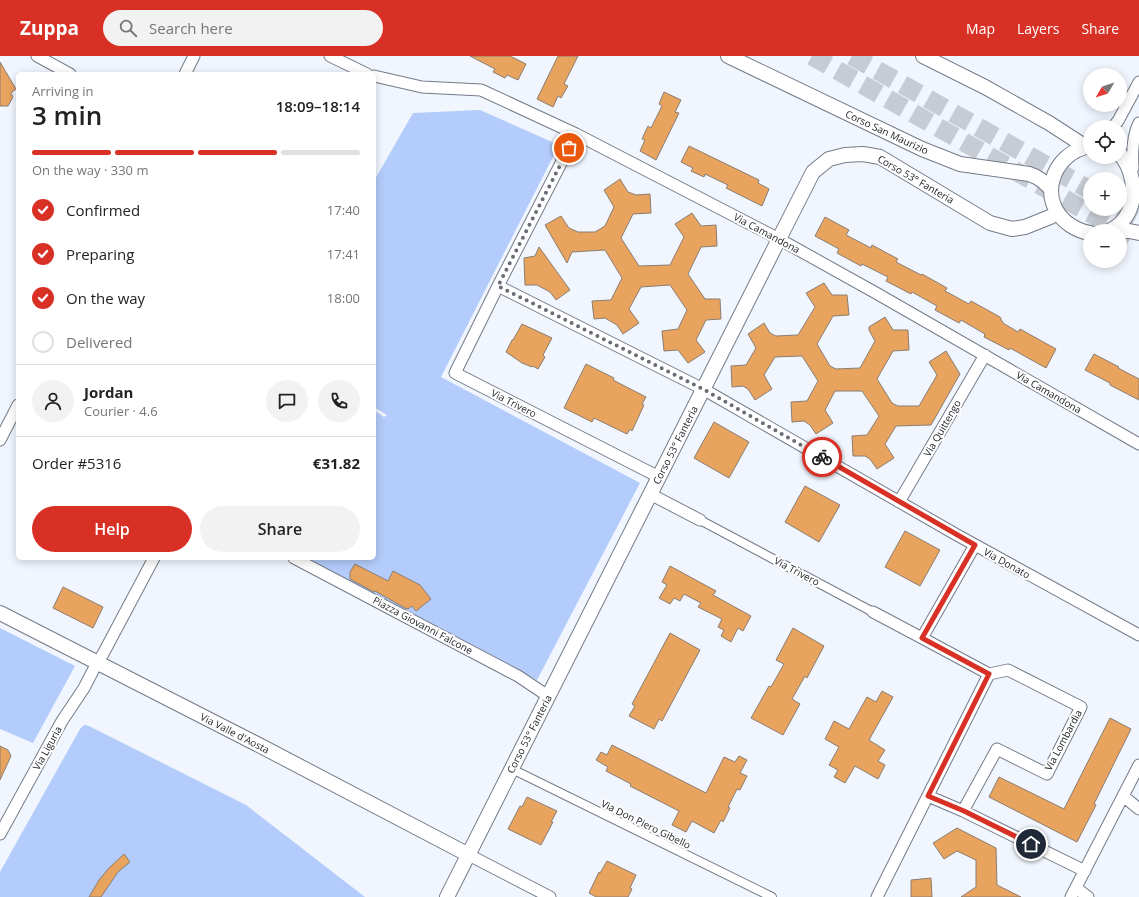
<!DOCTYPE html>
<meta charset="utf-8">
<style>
:root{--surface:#fff;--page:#f2f2f2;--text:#222;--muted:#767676;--line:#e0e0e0;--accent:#d93025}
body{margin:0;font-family:"Open Sans",sans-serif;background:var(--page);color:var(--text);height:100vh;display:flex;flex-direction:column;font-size:15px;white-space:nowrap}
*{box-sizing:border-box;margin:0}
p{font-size:13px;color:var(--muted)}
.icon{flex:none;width:22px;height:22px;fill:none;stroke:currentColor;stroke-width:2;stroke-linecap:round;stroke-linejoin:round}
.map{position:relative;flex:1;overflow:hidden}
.side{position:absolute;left:16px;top:16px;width:360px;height:488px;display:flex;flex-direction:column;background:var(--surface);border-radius:6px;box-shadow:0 2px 10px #0003}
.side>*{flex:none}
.needle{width:26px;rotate:231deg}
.buttons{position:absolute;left:1083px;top:12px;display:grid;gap:8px}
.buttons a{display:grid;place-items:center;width:44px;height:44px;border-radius:50%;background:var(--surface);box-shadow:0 2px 10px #0003;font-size:20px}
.pin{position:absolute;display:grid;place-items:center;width:34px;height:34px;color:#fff;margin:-17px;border:2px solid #fff;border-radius:50%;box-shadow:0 1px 4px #0007}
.courier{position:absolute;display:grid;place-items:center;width:40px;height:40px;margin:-20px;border:3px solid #d93025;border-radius:50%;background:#fff;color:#222;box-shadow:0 1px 5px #0007}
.headline em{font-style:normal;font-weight:600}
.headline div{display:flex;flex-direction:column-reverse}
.headline{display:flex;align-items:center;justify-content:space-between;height:68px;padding:0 16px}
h1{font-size:26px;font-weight:600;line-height:30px}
.bar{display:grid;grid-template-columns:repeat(4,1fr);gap:6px 4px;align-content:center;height:48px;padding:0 16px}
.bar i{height:5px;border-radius:3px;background:var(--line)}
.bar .selected{background:var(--accent)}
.bar p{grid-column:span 4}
.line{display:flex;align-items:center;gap:10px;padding:0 16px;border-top:1px solid var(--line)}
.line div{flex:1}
.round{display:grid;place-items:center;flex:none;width:42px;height:42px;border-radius:21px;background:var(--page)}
ol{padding:0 16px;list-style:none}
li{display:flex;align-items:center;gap:12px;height:44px}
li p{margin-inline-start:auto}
li .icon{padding:4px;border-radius:50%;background:var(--accent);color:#fff;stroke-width:4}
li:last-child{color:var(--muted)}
li i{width:22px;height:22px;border:2px solid var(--line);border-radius:50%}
.action{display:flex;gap:8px;margin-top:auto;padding:8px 16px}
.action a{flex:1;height:46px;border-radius:24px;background:var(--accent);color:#fff;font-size:16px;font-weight:600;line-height:46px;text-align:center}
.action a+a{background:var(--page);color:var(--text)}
header{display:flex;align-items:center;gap:24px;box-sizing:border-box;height:56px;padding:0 20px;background:var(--accent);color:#fff}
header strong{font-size:19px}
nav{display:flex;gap:22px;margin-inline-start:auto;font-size:14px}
.search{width:280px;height:36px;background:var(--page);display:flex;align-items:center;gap:10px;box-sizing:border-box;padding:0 14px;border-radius:22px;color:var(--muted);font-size:15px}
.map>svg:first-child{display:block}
.green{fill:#b3ccfb}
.building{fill:#e8a35e;stroke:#8a7d72}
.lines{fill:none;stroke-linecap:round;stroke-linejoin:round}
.trunk-tunnel{stroke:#c7cbd3;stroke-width:19;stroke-dasharray:19 10;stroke-linecap:butt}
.pedestrian-casing{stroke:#747b89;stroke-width:10}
.minor-casing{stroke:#747b89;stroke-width:13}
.tertiary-casing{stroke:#747b89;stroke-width:16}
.pedestrian{stroke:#fff;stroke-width:8}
.minor{stroke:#fff;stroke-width:11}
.tertiary{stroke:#fff;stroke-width:14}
.done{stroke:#696d74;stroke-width:4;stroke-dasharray:0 7.2}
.route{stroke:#d93025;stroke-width:5}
.labels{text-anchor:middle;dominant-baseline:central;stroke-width:4;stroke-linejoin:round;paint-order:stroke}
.street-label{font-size:10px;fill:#212429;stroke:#fff}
</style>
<header>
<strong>Zuppa</strong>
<div class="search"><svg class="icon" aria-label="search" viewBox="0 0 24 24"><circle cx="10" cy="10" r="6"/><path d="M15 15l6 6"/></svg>Search here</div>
<nav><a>Map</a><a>Layers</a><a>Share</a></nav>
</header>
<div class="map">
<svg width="1139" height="841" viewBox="0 0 1139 841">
<rect width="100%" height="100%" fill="#f0f5fe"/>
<path class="green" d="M 480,54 L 559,89 L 441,321 L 640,427 L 537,624 L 305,502 L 374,502 L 374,354 L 384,361 L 387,359 L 374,351 L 374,125 L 413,57 Z
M 0,572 L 75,610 L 33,687 L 0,673 Z
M 84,669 L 89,670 L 246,749 L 365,841 L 0,841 L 0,816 L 80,673 Z"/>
<path class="building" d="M 470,0 L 510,0 L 526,8 L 518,24 L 507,19 L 505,22 L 493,16 L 495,13 Z
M 558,0 L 578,0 L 564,28 L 568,30 L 561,42 L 558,40 L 553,51 L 537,43 Z
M 0,6 L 16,33 L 11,37 L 13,41 L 8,50 L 0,50 Z
M 664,36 L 681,44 L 675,56 L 679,57 L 656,104 L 640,95 L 645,84 L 642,83 L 648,70 L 651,72 L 662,50 L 659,48 Z
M 689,90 L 759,124 L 758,127 L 769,133 L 762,150 L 726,132 L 728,129 L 705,118 L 704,121 L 691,115 L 693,112 L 681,106 Z
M 620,123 L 628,136 L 636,139 L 650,138 L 651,157 L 633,158 L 621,182 L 639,210 L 670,209 L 684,181 L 675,168 L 692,157 L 701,170 L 716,169 L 717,190 L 701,191 L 688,218 L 705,243 L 720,243 L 721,263 L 706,264 L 696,284 L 705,296 L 688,307 L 678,294 L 664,295 L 662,275 L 678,273 L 687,254 L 670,229 L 641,231 L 629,253 L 639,267 L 623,278 L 617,269 L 605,262 L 594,263 L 592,245 L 611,244 L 622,222 L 605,194 L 572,196 L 567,207 L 545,169 L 561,160 L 569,172 L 578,176 L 595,176 L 605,170 L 614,151 L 604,134 Z
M 825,161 L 849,174 L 846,179 L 871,192 L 872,189 L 898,203 L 896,206 L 921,219 L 922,218 L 947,232 L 945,235 L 969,248 L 971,245 L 1000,261 L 1003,267 L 1018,276 L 1020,273 L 1056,293 L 1046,312 L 1010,292 L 1009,294 L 984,281 L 985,278 L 961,264 L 959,267 L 935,254 L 937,250 L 912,236 L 911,238 L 886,225 L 888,221 L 862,208 L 861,210 L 837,197 L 839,193 L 815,180 Z
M 539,191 L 570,234 L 556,244 L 550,236 L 537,229 L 525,229 L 524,202 L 535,200 Z
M 824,227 L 832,239 L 847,239 L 849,259 L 833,260 L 817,288 L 830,310 L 836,313 L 860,312 L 875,285 L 869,274 L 869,271 L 885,261 L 893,274 L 908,274 L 909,294 L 893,295 L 877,323 L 892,347 L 898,350 L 919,350 L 937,319 L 929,306 L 946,295 L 960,318 L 931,369 L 896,370 L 885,388 L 894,402 L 877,413 L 870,403 L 865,400 L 853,400 L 852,380 L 867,379 L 879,360 L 862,335 L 835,335 L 825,354 L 833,367 L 816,378 L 810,369 L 804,365 L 792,366 L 791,346 L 807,345 L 818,325 L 802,300 L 775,301 L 764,319 L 772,333 L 755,344 L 748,333 L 743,330 L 732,331 L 731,310 L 746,309 L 756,292 L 748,278 L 764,267 L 770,277 L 776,280 L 798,279 L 815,251 L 806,237 Z
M 522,268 L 552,282 L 543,299 L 545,301 L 538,313 L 533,310 L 532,311 L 522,307 L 506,296 L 512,284 L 513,284 Z
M 1094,298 L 1119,311 L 1118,312 L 1139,323 L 1139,344 L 1110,329 L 1110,327 L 1085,314 Z
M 586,308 L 614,322 L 613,324 L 646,341 L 642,348 L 644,349 L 632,375 L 630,373 L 627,378 L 594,362 L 592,366 L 564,352 Z
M 714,366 L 749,386 L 729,422 L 694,402 Z
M 805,430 L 840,449 L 819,486 L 785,466 Z
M 905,475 L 940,494 L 920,530 L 885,511 Z
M 355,508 L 388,525 L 393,515 L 420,529 L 431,543 L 416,555 L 412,550 L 408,553 L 405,552 L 375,535 L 374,536 L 350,523 L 350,516 Z
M 670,510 L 716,535 L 713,539 L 751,560 L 743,575 L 738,572 L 731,586 L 721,580 L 724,574 L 718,571 L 722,563 L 698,551 L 701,547 L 684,538 L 680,545 L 674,542 L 670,548 L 659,542 L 667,529 L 662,526 Z
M 63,531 L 103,551 L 93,572 L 53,552 Z
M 793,572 L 824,590 L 807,622 L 805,620 L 792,643 L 800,648 L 783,679 L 751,662 L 769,630 L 771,631 L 784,608 L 776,604 Z
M 670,577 L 700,594 L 662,665 L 659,663 L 654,673 L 629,660 L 635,650 L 632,648 Z
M 882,635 L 893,641 L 869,684 L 885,694 L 878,705 L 885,709 L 878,723 L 855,710 L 845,727 L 834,721 L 838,714 L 829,709 L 839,691 L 825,683 L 834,665 L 849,673 L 867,641 L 876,646 Z
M 1110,662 L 1131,673 L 1094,748 L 1096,749 L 1077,786 L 989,741 L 999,721 L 1064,753 Z
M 612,689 L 706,737 L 724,701 L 735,706 L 739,700 L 747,704 L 740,717 L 747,720 L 740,734 L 737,733 L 728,751 L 730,752 L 723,766 L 721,764 L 714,777 L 692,765 L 686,776 L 672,769 L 679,755 L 630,730 L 631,728 L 606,715 L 608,711 L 596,704 L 601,696 L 607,699 Z
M 0,690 L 8,694 L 11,700 L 0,724 Z
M 527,741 L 557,755 L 551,766 L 553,766 L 541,789 L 508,773 L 520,750 L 522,751 Z
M 957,772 L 996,792 L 997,829 L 1021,841 L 961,841 L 976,831 L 976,804 L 957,795 L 944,803 L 933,787 Z
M 124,798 L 130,806 L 118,816 L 101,841 L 89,841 L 99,824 L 109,812 Z
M 607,805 L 636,819 L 630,832 L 632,833 L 628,841 L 596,841 L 589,837 L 599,816 L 600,817 Z
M 931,822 L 932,841 L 911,841 L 911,824 Z"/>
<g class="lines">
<path class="trunk-tunnel" d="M 812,0 L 1139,185
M 852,0 L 1090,134
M 1120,151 L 1139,161"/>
<g class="pedestrian-casing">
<path id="pedestrian" d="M 700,464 L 873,556
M 512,713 L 772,841"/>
</g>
<g class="minor-casing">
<path id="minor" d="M 37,0 L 70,18
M 330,0 L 367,18
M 185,18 L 194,0
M 374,20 L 422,31 L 481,34 L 576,78 L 779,183 L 876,237 L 1139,388
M 1113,71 L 1118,65 L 1139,26
M 576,78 L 498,230 L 703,333 L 957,479 L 1139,579
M 1133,112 C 1132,97 1132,81 1139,67
M 498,230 L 455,317 L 659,421
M 0,384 L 18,349
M 650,438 L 700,464
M 899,446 L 985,299
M 294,502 L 518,620 L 548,640
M 873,556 L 922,582
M 928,740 L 963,755 L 1085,815
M 1123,740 L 1139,753
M 963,755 L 997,693 L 1047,718 L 1081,651 L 1008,614 L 989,618
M 0,778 L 62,665 L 84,632 L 97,607 L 103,598 L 154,502
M 469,799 L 550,841
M 1076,832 L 1088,841
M 877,841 L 989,618 L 922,582 L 975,489
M 1071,841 L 1139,709"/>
</g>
<g class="tertiary-casing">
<path id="tertiary" d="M 728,0 L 922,93 L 960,108 L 1029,118 C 1039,121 1044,126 1051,133
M 923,0 L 985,31 L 1049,67 L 1086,91
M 1090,90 C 1051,97 1036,146 1070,169 C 1076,173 1083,176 1090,177
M 1109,175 C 1139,161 1139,121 1120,98
M 1110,175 L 1129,175 L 1139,177
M 0,557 L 255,687 L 469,799
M 447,841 L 779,183 L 813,116 L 829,103 L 845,99 L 863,98 L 880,101 L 990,167 L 1012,173 L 1025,171 L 1050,161 L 1058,157"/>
</g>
<use href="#pedestrian" class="pedestrian"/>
<use href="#minor" class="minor"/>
<use href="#tertiary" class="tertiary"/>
</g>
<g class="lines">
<path class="done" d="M 569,92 L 498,230 L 703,333 L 822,401"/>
<path class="route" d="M 822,401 L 975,489 L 922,582 L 989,618 L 928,740 L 964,755 L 1031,788"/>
</g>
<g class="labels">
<g class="street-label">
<text transform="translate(887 76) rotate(25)">Corso San Maurizio</text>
<text transform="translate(916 123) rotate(30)">Corso 53° Fanteria</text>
<text transform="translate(767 177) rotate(28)">Via Camandona</text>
<text transform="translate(1049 336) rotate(30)">Via Camandona</text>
<text transform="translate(514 347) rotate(27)">Via Trivero</text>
<text transform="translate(942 372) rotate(-60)">Via Quittengo</text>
<text transform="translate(675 389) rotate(-63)">Corso 53° Fanteria</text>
<text transform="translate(1007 507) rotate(29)">Via Donato</text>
<text transform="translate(797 515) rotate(28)">Via Trivero</text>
<text transform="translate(423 569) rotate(28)">Piazza Giovanni Falcone</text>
<text transform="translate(235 677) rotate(27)">Via Valle d'Aosta</text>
<text transform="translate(529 678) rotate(-63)">Corso 53° Fanteria</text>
<text transform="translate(1063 684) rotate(-62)">Via Lombardia</text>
<text transform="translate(47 692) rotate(-61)">Via Liguria</text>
<text transform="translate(646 768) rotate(26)">Via Don Piero Gibello</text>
</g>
</g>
</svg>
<div class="buttons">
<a><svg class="needle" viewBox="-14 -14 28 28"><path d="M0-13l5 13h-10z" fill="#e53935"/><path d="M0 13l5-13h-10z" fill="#767676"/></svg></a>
<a><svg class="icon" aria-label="locate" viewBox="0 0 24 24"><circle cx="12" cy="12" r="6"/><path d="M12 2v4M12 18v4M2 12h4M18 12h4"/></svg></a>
<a>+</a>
<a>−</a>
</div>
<div class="pin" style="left:569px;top:92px;background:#ea580c"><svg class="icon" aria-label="bag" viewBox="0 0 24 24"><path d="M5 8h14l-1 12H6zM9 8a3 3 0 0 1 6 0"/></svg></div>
<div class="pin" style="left:1031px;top:788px;background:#1f2937"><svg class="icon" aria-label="home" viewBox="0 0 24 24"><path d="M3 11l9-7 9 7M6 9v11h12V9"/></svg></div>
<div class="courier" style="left:822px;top:401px"><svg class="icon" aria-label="bike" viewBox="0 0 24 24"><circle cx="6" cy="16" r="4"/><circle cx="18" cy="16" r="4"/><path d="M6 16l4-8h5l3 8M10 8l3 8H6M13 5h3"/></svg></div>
<section class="side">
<div class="headline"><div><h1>3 min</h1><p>Arriving in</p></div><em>18:09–18:14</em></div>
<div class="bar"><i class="selected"></i><i class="selected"></i><i class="selected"></i><i></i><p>On the way · 330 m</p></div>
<ol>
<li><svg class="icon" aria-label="check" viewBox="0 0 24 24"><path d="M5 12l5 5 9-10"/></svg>Confirmed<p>17:40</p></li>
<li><svg class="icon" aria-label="check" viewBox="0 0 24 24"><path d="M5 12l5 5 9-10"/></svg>Preparing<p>17:41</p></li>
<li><svg class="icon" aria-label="check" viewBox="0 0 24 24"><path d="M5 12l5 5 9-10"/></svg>On the way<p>18:00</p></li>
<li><i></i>Delivered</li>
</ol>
<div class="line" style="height:72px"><a class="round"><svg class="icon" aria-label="person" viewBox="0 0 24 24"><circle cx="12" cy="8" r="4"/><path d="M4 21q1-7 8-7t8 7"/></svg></a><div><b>Jordan</b><p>Courier · 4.6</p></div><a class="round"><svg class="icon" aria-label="chat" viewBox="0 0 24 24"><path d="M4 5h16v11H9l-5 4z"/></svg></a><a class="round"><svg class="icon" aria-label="phone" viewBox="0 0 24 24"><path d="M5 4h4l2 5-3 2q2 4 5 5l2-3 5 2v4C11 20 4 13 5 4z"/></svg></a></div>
<div class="line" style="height:52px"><div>Order #5316</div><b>€31.82</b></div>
<div class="action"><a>Help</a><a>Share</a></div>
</section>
</div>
